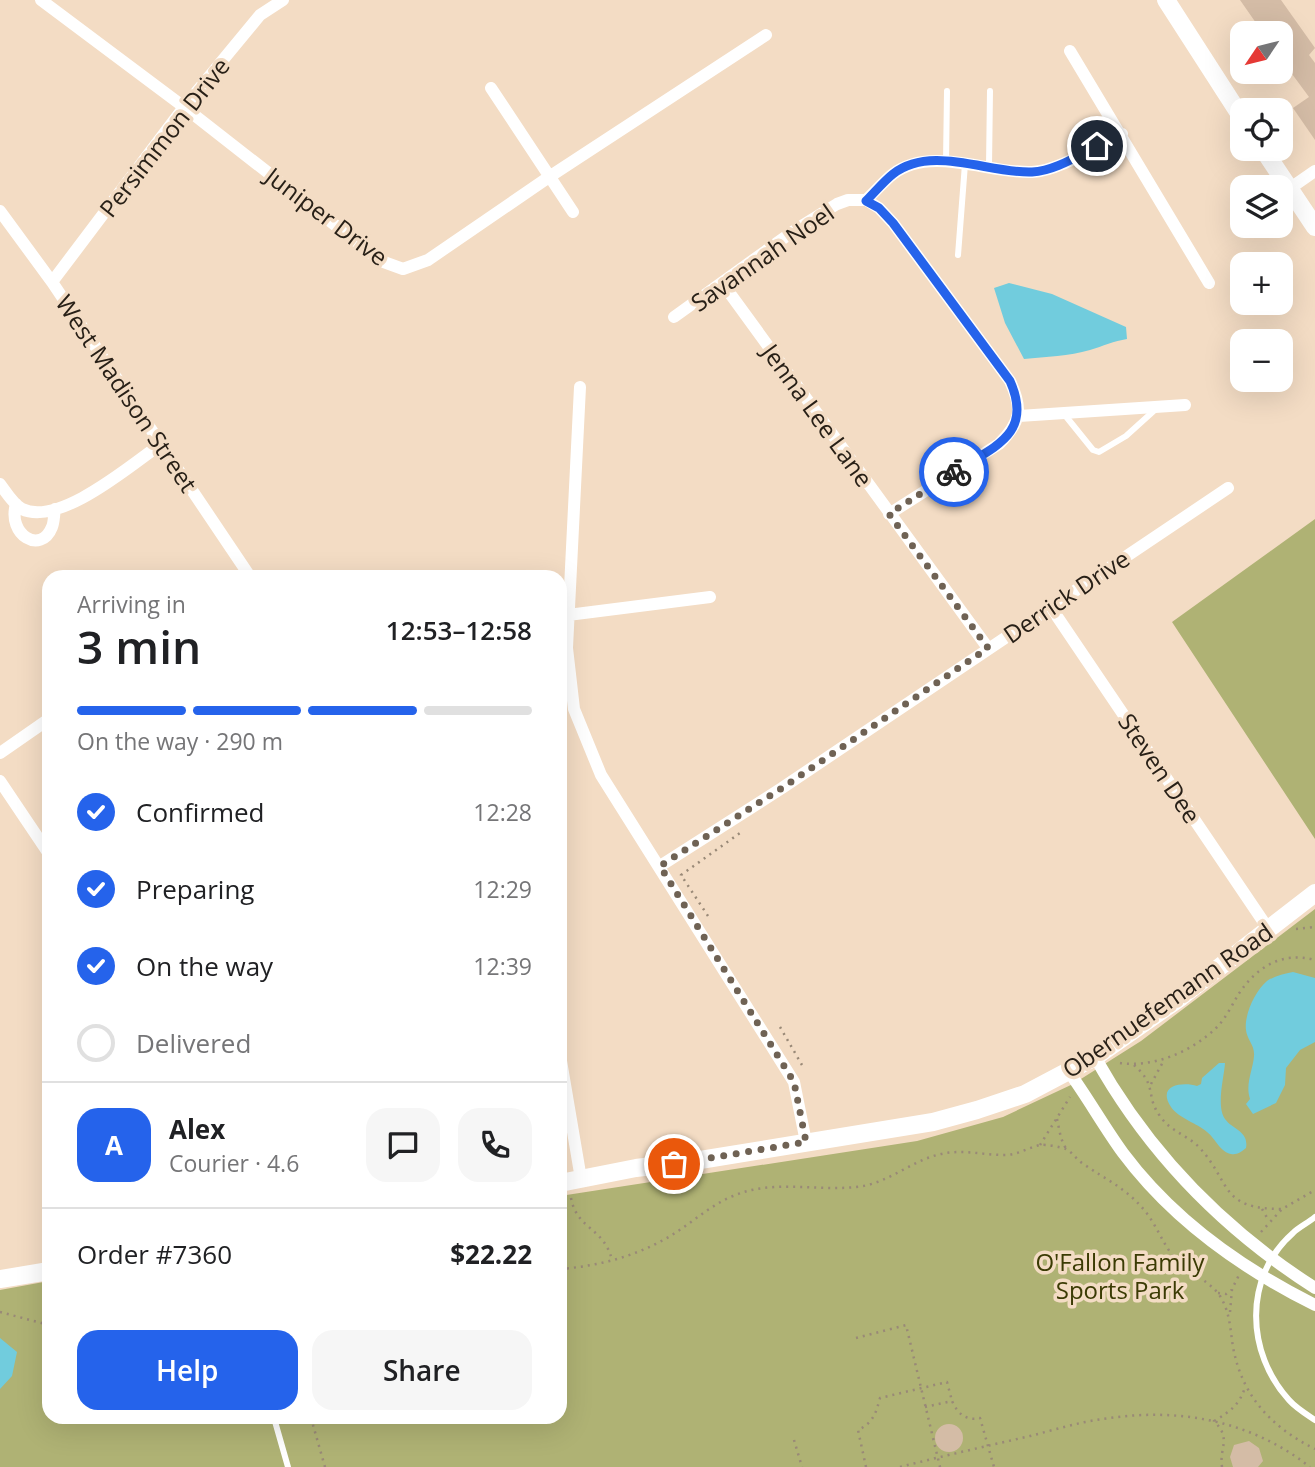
<!DOCTYPE html>
<meta charset="utf-8">
<style>
:root{--surface:#fff;--page:#f6f6f6;--text:#202124;--muted:#757577;--line:#e0e0e0;--accent:#2563eb}
body{margin:0;font-family:"Open Sans",sans-serif;background:var(--page);color:var(--text);height:100vh;display:flex;flex-direction:column;font-size:26px;white-space:nowrap}
*{box-sizing:border-box;margin:0}
p{font-size:23px;color:var(--muted)}
.icon{flex:none;width:38px;height:38px;fill:none;stroke:currentColor;stroke-width:2;stroke-linecap:round;stroke-linejoin:round}
.map{position:relative;flex:1;overflow:hidden}
.sheet{position:absolute;left:42px;top:570px;width:525px;height:854px;display:flex;flex-direction:column;background:var(--surface);border-radius:21px;box-shadow:0 7px 28px #0002}
.sheet>*{flex:none}
.needle{width:46px;rotate:235deg}
.tools{position:absolute;left:1230px;top:21px;display:grid;gap:14px}
.tools a{display:grid;place-items:center;width:63px;height:63px;border-radius:14px;background:var(--surface);box-shadow:0 7px 28px #0002;font-size:35px}
.pin{position:absolute;display:grid;place-items:center;width:60px;height:60px;color:#fff;margin:-30px;border:4px solid #fff;border-radius:50%;box-shadow:0 2px 7px #0007}
.courier{position:absolute;display:grid;place-items:center;width:70px;height:70px;margin:-35px;border:5px solid #2563eb;border-radius:50%;background:#fff;color:#222;box-shadow:0 2px 9px #0007}
.head em{font-style:normal;font-weight:600}
.head div{display:flex;flex-direction:column-reverse}
.head{display:flex;align-items:center;justify-content:space-between;height:119px;padding:0 35px}
h1{font-size:46px;font-weight:600;line-height:52px}
.bar{display:grid;grid-template-columns:repeat(4,1fr);gap:10px 7px;align-content:center;height:84px;padding:0 35px}
.bar i{height:9px;border-radius:5px;background:var(--line)}
.bar .on{background:var(--accent)}
.bar p{grid-column:span 4}
.line{display:flex;align-items:center;gap:18px;padding:0 35px;border-top:2px solid var(--line)}
.line div{flex:1}
.round{display:grid;place-items:center;flex:none;width:74px;height:74px;border-radius:21px;background:var(--page)}
ol{padding:0 35px;list-style:none}
li{display:flex;align-items:center;gap:21px;height:77px}
li p{margin-inline-start:auto}
li .icon{padding:7px;border-radius:50%;background:var(--accent);color:#fff;stroke-width:4}
li:last-child{color:var(--muted)}
li i{width:38px;height:38px;border:4px solid var(--line);border-radius:50%}
.cta{display:flex;gap:14px;margin-top:auto;padding:14px 35px}
.cta a{flex:1;height:80px;border-radius:21px;background:var(--accent);color:#fff;font-size:28px;font-weight:600;line-height:80px;text-align:center}
.cta a+a{background:var(--page);color:var(--text)}
.map>svg:first-child{display:block}
.green{fill:#afb274}
.water{fill:#71ccdd}
.building{fill:#d4bca6}
.lines{fill:none;stroke-linecap:round;stroke-linejoin:round}
.path{stroke:#998977;stroke-width:2.5;stroke-dasharray:2 5;stroke-linecap:butt}
.lane{stroke:#fff;stroke-width:6}
.street{stroke:#fff;stroke-width:12}
.secondary{stroke:#fff;stroke-width:18}
.done{stroke:#6f6254;stroke-width:7;stroke-dasharray:0 12.6}
.route{stroke:#2563eb;stroke-width:9}
.labels{text-anchor:middle;dominant-baseline:central;stroke-width:7;stroke-linejoin:round;paint-order:stroke}
.street-label{font-size:24px;fill:#282017;stroke:#f3dcc4}
.park-label{font-size:24px;fill:#3b3b04;stroke:#f3dcc4}
</style>
<div class="map">
<svg width="1315" height="1467" viewBox="0 0 1315 1467">
<rect width="100%" height="100%" fill="#f3dcc4"/>
<path class="green" d="M 1315,519 L 1315,839 L 1172,622 Z
M 1315,909 L 1315,1467 L 0,1467 L 0,1290 L 49,1281 L 49,1418 L 560,1418 L 560,1196 L 917,1141 L 1003,1117 L 1073,1084 L 1141,1041 Z"/>
<path class="water" d="M 1009,283 L 1052,294 L 1126,327 L 1127,339 C 1114,341 1103,346 1090,350 C 1069,356 1046,357 1024,359 L 1005,323 L 994,288 Z
M 1293,972 L 1315,978 L 1315,1042 L 1300,1050 L 1286,1068 L 1285,1085 L 1276,1103 L 1253,1114 L 1246,1104 L 1250,1099 C 1245,1084 1253,1070 1254,1056 C 1255,1045 1247,1040 1246,1030 C 1244,1015 1255,991 1267,981 C 1274,976 1284,974 1293,972 Z
M 1219,1063 L 1225,1063 C 1224,1078 1216,1106 1225,1119 C 1233,1130 1249,1131 1246,1148 C 1241,1152 1237,1155 1231,1154 C 1220,1152 1215,1138 1207,1132 C 1197,1123 1178,1118 1171,1107 C 1156,1084 1184,1082 1197,1086 L 1201,1084 L 1202,1078 Z
M 0,1338 L 17,1352 L 12,1376 L 0,1389 Z"/>
<path class="building" d="M 1240,0 L 1281,0 L 1315,48 L 1309,55 L 1315,63 L 1315,140 L 1293,108 L 1309,97 L 1281,59 L 1281,33 L 1263,33 Z
M935 1438a14 14 0 1 1 28 0a14 14 0 1 1-28 0Z
M 1249,1441 L 1259,1448 L 1263,1461 L 1258,1467 L 1233,1467 L 1230,1457 L 1234,1445 Z"/>
<g class="lines">
<path class="path" d="M 708,916 L 681,875 L 740,833
M 1296,929 L 1315,927
M 780,1027 L 802,1065
M 1120,1063 C 1154,1068 1193,1051 1217,1027 C 1226,1018 1232,1005 1238,995 C 1256,967 1282,951 1315,960
M 1134,1065 C 1158,1086 1145,1096 1160,1116 C 1169,1130 1186,1135 1198,1146 C 1232,1182 1218,1209 1282,1209
M 1151,1084 L 1164,1060
M 1057,1119 L 1061,1138 L 1066,1149
M 1040,1145 L 1070,1097
M 571,1198 C 577,1230 604,1227 612,1260
M 1262,1209 L 1269,1221
M 1261,1232 L 1282,1209 L 1315,1190
M 560,1269 C 600,1266 641,1255 675,1233 C 694,1221 711,1205 733,1196 C 775,1178 820,1193 863,1186 C 891,1181 913,1160 941,1154 C 962,1149 983,1155 1004,1155 C 1018,1155 1027,1148 1040,1145 C 1046,1144 1060,1147 1066,1149 C 1072,1152 1076,1159 1082,1163 C 1106,1180 1129,1189 1148,1215 C 1159,1230 1165,1249 1179,1263 C 1192,1275 1210,1281 1220,1296 C 1230,1312 1230,1328 1233,1347 C 1242,1396 1271,1427 1315,1449
M 1218,1293 L 1226,1294 L 1231,1290
M 0,1312 L 49,1325
M 1230,1312 L 1232,1289 L 1239,1275
M 856,1338 L 906,1325 L 940,1467
M 925,1407 L 952,1401 C 958,1414 966,1421 980,1418 L 994,1467
M 311,1418 L 325,1467
M 794,1440 L 802,1467
M 866,1467 L 858,1430 C 873,1423 876,1413 880,1398 L 947,1382 L 952,1401
M 900,1467 C 943,1456 987,1446 1030,1436 C 1054,1430 1079,1422 1103,1419 C 1178,1407 1250,1420 1310,1467
M 1222,1467 C 1219,1447 1232,1439 1214,1421 C 1230,1412 1240,1404 1245,1387"/>
<path class="lane" d="M 946,162 L 947,91
M 989,166 L 990,91
M 958,255 L 965,164
M 1064,414 L 1093,450 L 1099,452 L 1126,436 L 1157,408
M 1315,1217 C 1308,1223 1299,1227 1293,1233 C 1243,1277 1246,1353 1289,1400 C 1296,1408 1306,1414 1315,1420
M 274,1418 L 288,1467"/>
<path class="street" d="M 41,0 L 184,107 L 381,261 L 403,269 L 428,260 L 549,177 L 766,35
M 1070,51 L 1209,283
M 491,88 L 573,212
M 1289,189 L 1315,171
M 866,200 L 879,208 L 893,223 L 1010,381 C 1023,409 1021,422 999,444 L 889,514
M 0,211 L 52,282 L 251,578
M 52,282 L 184,107 L 260,15 L 283,0
M 723,284 L 988,648
M 674,317 L 795,230 L 837,204 L 848,200 L 866,200 C 875,192 884,181 893,174 C 931,145 990,174 1032,172 C 1059,171 1096,146 1122,134
M 580,387 L 567,648 L 574,709 L 601,775 L 794,1082 L 806,1142
M 1019,416 L 1185,405
M 0,484 C 6,492 13,504 22,509 C 59,527 131,465 161,444
M 16,504 C 7,535 41,555 52,527 C 54,523 54,514 55,509
M 1050,606 L 1269,930
M 561,614 L 568,615 L 710,597
M 0,753 L 49,719
M 0,781 L 49,854
M 660,866 L 782,788 L 1228,488
M 560,1055 L 581,1179
M 1095,1057 C 1148,1152 1223,1229 1315,1288
M 1069,1072 C 1088,1098 1104,1127 1123,1153 C 1173,1220 1241,1268 1315,1305"/>
<path class="secondary" d="M 1166,0 L 1242,118
M 1263,149 L 1315,227
M 560,1183 L 636,1168 L 694,1161 L 933,1122 L 977,1110 L 1025,1094 L 1095,1057 L 1181,997 L 1315,893
M 0,1279 L 49,1271"/>
</g>
<g class="lines">
<path class="done" d="M 674,1164 L 806,1142 L 794,1082 L 660,866 L 782,788 L 988,648 L 889,514 L 954,472"/>
<path class="route" d="M 954,472 C 993,447 1034,435 1010,381 L 893,223 L 879,208 L 866,201 C 875,192 884,181 893,174 C 932,144 989,174 1032,172 C 1055,171 1077,156 1097,146"/>
</g>
<g class="labels">
<g class="street-label">
<text transform="translate(164 137) rotate(-52)">Persimmon Drive</text>
<text transform="translate(327 216) rotate(37)">Juniper Drive</text>
<text transform="translate(762 257) rotate(-35)">Savannah Noel</text>
<text transform="translate(127 393) rotate(56)">West Madison Street</text>
<text transform="translate(818 415) rotate(54)">Jenna Lee Lane</text>
<text transform="translate(1066 596) rotate(-34)">Derrick Drive</text>
<text transform="translate(1160 768) rotate(56)">Steven Dee</text>
<text transform="translate(1167 1000) rotate(-35)">Obernuefemann Road</text>
</g>
<g class="park-label">
<text x="1120" y="1261">O'Fallon Family<tspan x="1120" dy="28">Sports Park</tspan></text>
</g>
</g>
</svg>
<div class="tools">
<a><svg class="needle" viewBox="-14 -14 28 28"><path d="M0-13l5 13h-10z" fill="#e53935"/><path d="M0 13l5-13h-10z" fill="#757577"/></svg></a>
<a><svg class="icon" aria-label="locate" viewBox="0 0 24 24"><circle cx="12" cy="12" r="6"/><path d="M12 2v4M12 18v4M2 12h4M18 12h4"/></svg></a>
<a><svg class="icon" aria-label="layers" viewBox="0 0 24 24"><path d="M12 4l9 5-9 5-9-5zM3 14l9 5 9-5"/></svg></a>
<a>+</a>
<a>−</a>
</div>
<div class="pin" style="left:674px;top:1164px;background:#ea580c"><svg class="icon" aria-label="bag" viewBox="0 0 24 24"><path d="M5 8h14l-1 12H6zM9 8a3 3 0 0 1 6 0"/></svg></div>
<div class="pin" style="left:1097px;top:146px;background:#1f2937"><svg class="icon" aria-label="home" viewBox="0 0 24 24"><path d="M3 11l9-7 9 7M6 9v11h12V9"/></svg></div>
<div class="courier" style="left:954px;top:472px"><svg class="icon" aria-label="bike" viewBox="0 0 24 24"><circle cx="6" cy="16" r="4"/><circle cx="18" cy="16" r="4"/><path d="M6 16l4-8h5l3 8M10 8l3 8H6M13 5h3"/></svg></div>
<section class="sheet">
<div class="head"><div><h1>3 min</h1><p>Arriving in</p></div><em>12:53–12:58</em></div>
<div class="bar"><i class="on"></i><i class="on"></i><i class="on"></i><i></i><p>On the way · 290 m</p></div>
<ol>
<li><svg class="icon" aria-label="check" viewBox="0 0 24 24"><path d="M5 12l5 5 9-10"/></svg>Confirmed<p>12:28</p></li>
<li><svg class="icon" aria-label="check" viewBox="0 0 24 24"><path d="M5 12l5 5 9-10"/></svg>Preparing<p>12:29</p></li>
<li><svg class="icon" aria-label="check" viewBox="0 0 24 24"><path d="M5 12l5 5 9-10"/></svg>On the way<p>12:39</p></li>
<li><i></i>Delivered</li>
</ol>
<div class="line" style="height:126px"><b class="round" style="background:var(--accent);color:#fff">A</b><div><b>Alex</b><p>Courier · 4.6</p></div><a class="round"><svg class="icon" aria-label="chat" viewBox="0 0 24 24"><path d="M4 5h16v11H9l-5 4z"/></svg></a><a class="round"><svg class="icon" aria-label="phone" viewBox="0 0 24 24"><path d="M5 4h4l2 5-3 2q2 4 5 5l2-3 5 2v4C11 20 4 13 5 4z"/></svg></a></div>
<div class="line" style="height:91px"><div>Order #7360</div><b>$22.22</b></div>
<div class="cta"><a>Help</a><a>Share</a></div>
</section>
</div>
